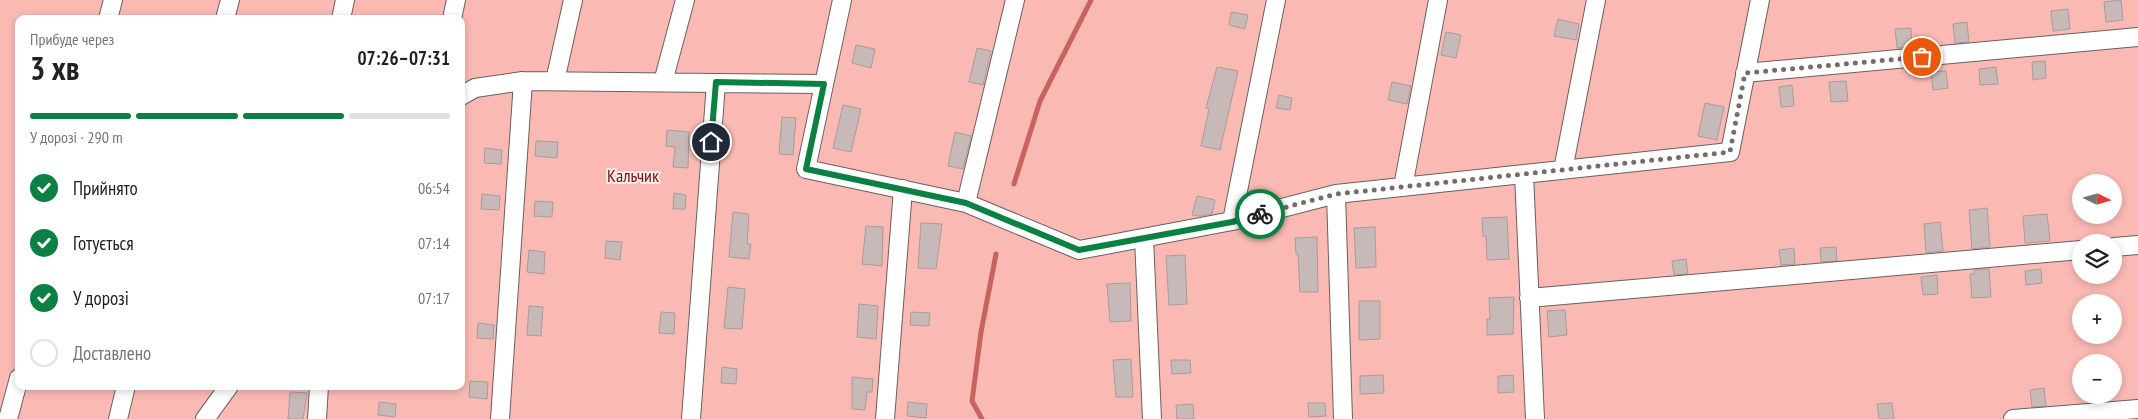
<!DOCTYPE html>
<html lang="uk">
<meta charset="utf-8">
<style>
:root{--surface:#fff;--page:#f2f2f2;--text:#202124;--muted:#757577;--line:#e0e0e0;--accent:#0b8043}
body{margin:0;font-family:"PT Sans Narrow",sans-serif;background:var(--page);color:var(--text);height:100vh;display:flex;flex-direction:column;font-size:19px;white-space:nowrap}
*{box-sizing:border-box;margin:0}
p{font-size:16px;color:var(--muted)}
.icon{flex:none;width:28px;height:28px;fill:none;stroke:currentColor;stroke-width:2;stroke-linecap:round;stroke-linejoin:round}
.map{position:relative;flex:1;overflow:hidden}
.sheet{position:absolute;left:15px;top:15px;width:450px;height:375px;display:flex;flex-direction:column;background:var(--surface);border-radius:10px;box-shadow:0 2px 8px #0003}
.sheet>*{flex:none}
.needle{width:32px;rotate:95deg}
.fabs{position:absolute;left:2072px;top:174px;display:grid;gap:10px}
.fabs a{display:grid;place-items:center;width:50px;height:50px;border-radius:50%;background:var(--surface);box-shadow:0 2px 8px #0003;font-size:25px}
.pin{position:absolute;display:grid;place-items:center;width:42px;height:42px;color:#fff;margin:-21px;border:2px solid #fff;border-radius:50%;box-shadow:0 1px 5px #0007}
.courier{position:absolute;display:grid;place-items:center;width:50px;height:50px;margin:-25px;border:4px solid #0b8043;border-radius:50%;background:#fff;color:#222;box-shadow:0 1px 6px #0007}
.head em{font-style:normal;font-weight:800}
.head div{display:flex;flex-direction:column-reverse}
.head{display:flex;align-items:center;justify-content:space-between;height:85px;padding:0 15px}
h1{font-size:32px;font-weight:800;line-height:38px}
.bar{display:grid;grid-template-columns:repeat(4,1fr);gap:8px 5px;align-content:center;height:60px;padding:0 15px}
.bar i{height:6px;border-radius:4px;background:var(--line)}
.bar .current{background:var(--accent)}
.bar p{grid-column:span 4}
ol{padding:0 15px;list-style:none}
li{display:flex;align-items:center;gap:15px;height:55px}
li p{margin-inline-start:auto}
li .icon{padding:5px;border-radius:50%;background:var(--accent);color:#fff;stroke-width:4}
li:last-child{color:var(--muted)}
li i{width:28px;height:28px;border:2px solid var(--line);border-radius:50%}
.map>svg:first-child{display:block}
.green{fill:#fbb9b3;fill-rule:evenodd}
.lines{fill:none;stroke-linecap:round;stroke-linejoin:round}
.stream{stroke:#c8635e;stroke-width:5}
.building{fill:#c7b9b8;stroke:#a89c9a}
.minor-casing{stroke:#6b5f5e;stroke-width:20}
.minor{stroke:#fff;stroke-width:18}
.done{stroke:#756d6c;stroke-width:5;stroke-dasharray:0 9}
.route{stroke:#0b8043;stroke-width:6}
.labels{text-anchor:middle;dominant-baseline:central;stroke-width:4;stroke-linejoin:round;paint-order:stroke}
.park-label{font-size:18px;fill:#721418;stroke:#faeceb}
</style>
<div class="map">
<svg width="2138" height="419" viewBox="0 0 2138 419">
<rect width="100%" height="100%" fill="#eddfde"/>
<path class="green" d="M 0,0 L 2138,0 L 2138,419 L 0,419 ZM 19,19 L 461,19 L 461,386 L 19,386 ZM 2081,182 L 2114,182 L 2114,215 L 2081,215 ZM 2081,242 L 2114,242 L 2114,275 L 2081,275 ZM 2081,302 L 2114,302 L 2114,335 L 2081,335 ZM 2081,362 L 2114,362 L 2114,395 L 2081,395 Z"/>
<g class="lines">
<path class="stream" d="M 1014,184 L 1040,101 L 1091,0
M 982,419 L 972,401 L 981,332 L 996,254"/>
</g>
<path class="building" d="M 2121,0 L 2123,20 L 2106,22 L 2104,2 Z
M 2068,9 L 2070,29 L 2053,31 L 2051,11 Z
M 1231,12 L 1248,15 L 1245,29 L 1229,25 Z
M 1558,19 L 1579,24 L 1576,40 L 1554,36 Z
M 1967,22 L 1969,42 L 1955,43 L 1953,24 Z
M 1911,28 L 1912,47 L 1897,48 L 1895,29 Z
M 1446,32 L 1461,35 L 1456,58 L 1441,55 Z
M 856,45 L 875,49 L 871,68 L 852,63 Z
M 977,48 L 991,51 L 983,85 L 969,82 Z
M 2045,61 L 2046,78 L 2033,80 L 2032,62 Z
M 1217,67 L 1238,71 L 1220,150 L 1201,146 L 1209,109 L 1206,108 Z
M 1996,67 L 1998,84 L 1980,85 L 1979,69 Z
M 1946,71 L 1948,88 L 1933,90 L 1931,72 Z
M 1846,81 L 1848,101 L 1831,102 L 1829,82 Z
M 1392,82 L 1411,86 L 1407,104 L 1388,100 Z
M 1792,85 L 1794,106 L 1781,107 L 1779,87 Z
M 1279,95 L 1292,98 L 1290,110 L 1276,108 Z
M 1705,103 L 1724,107 L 1717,140 L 1698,136 Z
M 843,105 L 861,109 L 851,152 L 833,148 Z
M 782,117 L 796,118 L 793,155 L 779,154 Z
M 667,130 L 689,132 L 688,168 L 673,167 L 675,147 L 666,146 Z
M 955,132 L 971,136 L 963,169 L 948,166 Z
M 536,141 L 558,142 L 557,158 L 535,156 Z
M 485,148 L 502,150 L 501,164 L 484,163 Z
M 674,193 L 686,195 L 685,209 L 673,209 Z
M 482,194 L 500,196 L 499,210 L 481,209 Z
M 1197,196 L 1215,200 L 1212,214 L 1200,216 L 1192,215 Z
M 535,201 L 553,202 L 552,217 L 534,216 Z
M 1987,208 L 1990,247 L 1972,249 L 1969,210 Z
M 733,212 L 749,214 L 747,244 L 751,244 L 749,259 L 729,257 Z
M 2047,214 L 2050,241 L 2025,243 L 2023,216 Z
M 1507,217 L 1509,259 L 1487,260 L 1486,236 L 1483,236 L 1482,218 Z
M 1940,222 L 1943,251 L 1926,253 L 1924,224 Z
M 921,223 L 942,224 L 936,269 L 918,268 Z
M 866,226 L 883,227 L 882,266 L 862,264 Z
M 1375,227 L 1376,267 L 1356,268 L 1354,228 Z
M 1317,237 L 1318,292 L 1300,292 L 1298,254 L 1296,254 L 1295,238 Z
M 606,241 L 622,242 L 620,260 L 605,258 Z
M 1836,247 L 1837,261 L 1821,262 L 1820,248 Z
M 1794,248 L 1795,264 L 1781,265 L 1779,250 Z
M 529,250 L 545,252 L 544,274 L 527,272 Z
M 1185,255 L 1187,304 L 1169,305 L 1166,256 Z
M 1686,259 L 1688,274 L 1674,275 L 1672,261 Z
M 1989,269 L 1991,297 L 1972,298 L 1970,274 L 1974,274 L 1974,270 Z
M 2041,269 L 2042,283 L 2026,285 L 2025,271 Z
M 1937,275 L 1938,294 L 1923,295 L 1921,277 Z
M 1130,283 L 1131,321 L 1110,322 L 1107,284 Z
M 728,287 L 745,289 L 742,329 L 724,328 Z
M 1514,297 L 1513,334 L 1487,335 L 1487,319 L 1490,319 L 1489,298 Z
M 1359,301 L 1380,301 L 1380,339 L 1359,340 Z
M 859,304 L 878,306 L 876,339 L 857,337 Z
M 529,306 L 543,307 L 541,336 L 527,335 Z
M 1565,310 L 1567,335 L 1549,337 L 1547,311 Z
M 661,312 L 675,313 L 674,334 L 659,333 Z
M 911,312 L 930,313 L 929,326 L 910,325 Z
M 478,323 L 494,325 L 493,339 L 477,338 Z
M 1131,359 L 1133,397 L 1116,397 L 1113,360 Z
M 1171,360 L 1190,360 L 1191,373 L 1172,374 Z
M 722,367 L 737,369 L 736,384 L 721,383 Z
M 1383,375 L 1384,393 L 1360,394 L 1360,376 Z
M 1513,375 L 1514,392 L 1498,393 L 1498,376 Z
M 852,377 L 873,379 L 872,392 L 867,392 L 865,410 L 852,409 Z
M 470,381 L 488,382 L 487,399 L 469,397 Z
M 2044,388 L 2046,406 L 2032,407 L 2030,390 Z
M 290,392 L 307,393 L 303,419 L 288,419 Z
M 379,402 L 396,404 L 395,417 L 378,415 Z
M 908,402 L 927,404 L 926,418 L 907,416 Z
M 1308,403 L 1325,403 L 1326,416 L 1309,417 Z
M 1892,403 L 1894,419 L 1879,419 L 1877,404 Z
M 1193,404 L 1194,419 L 1177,419 L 1176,405 Z"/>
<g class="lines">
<g class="minor-casing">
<path id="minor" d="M 842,0 L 806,169 L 966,203 L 1079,250 L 1232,221 L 1336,194 L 1730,152 L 1760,0
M 108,19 L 113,0
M 225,19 L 230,0
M 341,19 L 345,0
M 452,19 L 456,0
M 1745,73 L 2138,37
M 555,81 L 573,0
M 663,82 L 685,0
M 461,96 L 475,88 L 523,81 L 824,84
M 1563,170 L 1596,0
M 1524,174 L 1535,419
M 1403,187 L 1438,0
M 1336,194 L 1343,419
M 966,203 L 1015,0
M 1232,221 L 1276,0
M 1144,238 L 1152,419
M 2114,247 L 2138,245
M 1529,298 L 2081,250
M 8,419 L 19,378
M 118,419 L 126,386
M 205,419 L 229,386
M 317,419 L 319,386
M 500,419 L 523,81
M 691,419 L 716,83
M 885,419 L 903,189
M 2013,419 L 2138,409"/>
</g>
<use href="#minor" class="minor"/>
</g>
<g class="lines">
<path class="done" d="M 1260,214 L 1336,194 L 1730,152 L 1745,73 L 1922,57"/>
<path class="route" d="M 711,142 L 716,82 L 824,84 L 806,169 L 966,203 L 1079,250 L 1232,222 L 1260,214"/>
</g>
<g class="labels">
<g class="park-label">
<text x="633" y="175">Кальчик</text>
</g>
</g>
</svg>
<div class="fabs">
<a><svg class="needle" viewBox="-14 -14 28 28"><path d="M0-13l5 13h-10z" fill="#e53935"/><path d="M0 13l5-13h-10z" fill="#757577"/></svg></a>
<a><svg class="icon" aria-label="layers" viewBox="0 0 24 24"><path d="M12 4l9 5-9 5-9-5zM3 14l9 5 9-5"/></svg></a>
<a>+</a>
<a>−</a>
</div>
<div class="pin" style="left:1922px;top:57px;background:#ea580c"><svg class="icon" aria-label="bag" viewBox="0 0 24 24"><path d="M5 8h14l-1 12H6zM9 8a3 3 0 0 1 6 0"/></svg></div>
<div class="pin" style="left:711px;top:142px;background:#1f2937"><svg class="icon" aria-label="home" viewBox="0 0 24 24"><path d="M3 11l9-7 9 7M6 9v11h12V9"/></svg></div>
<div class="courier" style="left:1260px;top:214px"><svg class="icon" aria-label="bike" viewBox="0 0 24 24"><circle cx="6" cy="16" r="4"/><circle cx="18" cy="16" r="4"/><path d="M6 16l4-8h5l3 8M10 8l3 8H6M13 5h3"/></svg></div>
<section class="sheet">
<div class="head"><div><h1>3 хв</h1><p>Прибуде через</p></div><em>07:26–07:31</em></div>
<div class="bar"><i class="current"></i><i class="current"></i><i class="current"></i><i></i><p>У дорозі · 290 m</p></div>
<ol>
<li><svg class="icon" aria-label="check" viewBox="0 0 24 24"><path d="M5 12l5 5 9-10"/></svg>Прийнято<p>06:54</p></li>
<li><svg class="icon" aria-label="check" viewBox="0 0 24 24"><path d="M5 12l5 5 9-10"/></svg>Готується<p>07:14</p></li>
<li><svg class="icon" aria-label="check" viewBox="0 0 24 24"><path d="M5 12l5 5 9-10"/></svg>У дорозі<p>07:17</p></li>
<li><i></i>Доставлено</li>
</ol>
</section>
</div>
